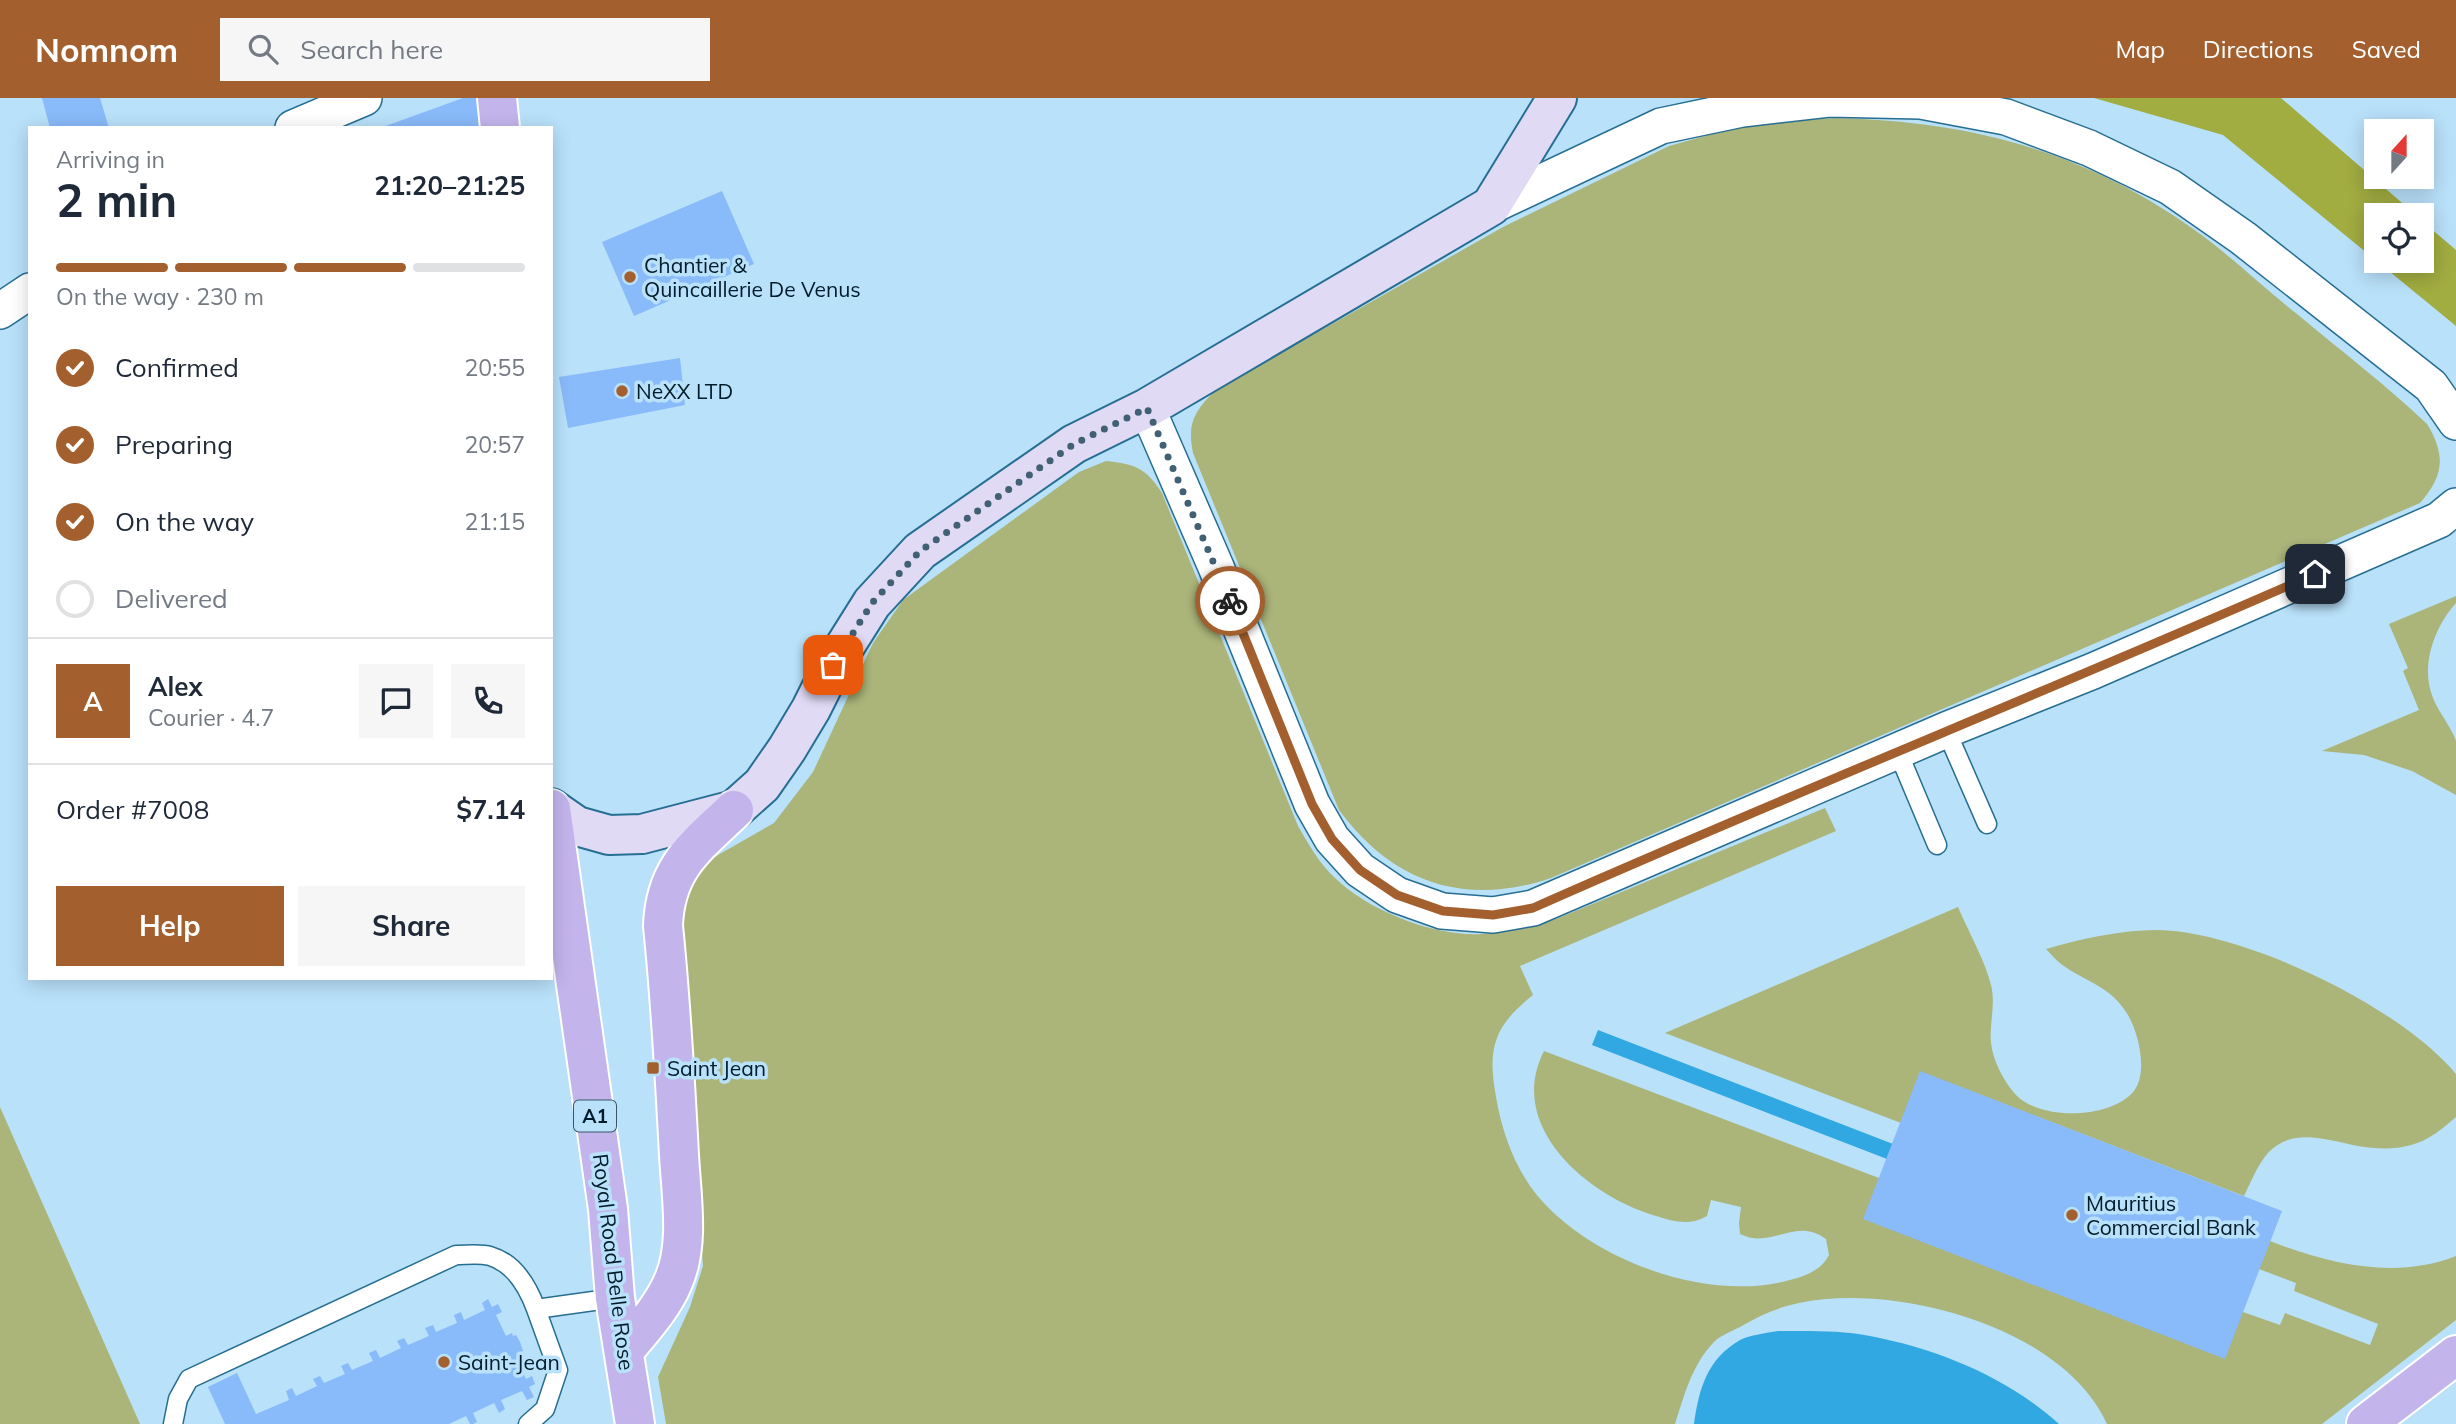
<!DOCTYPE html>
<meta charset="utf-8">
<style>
:root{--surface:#fff;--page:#f6f6f7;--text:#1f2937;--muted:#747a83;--line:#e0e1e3;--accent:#a3602e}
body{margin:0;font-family:Mulish,sans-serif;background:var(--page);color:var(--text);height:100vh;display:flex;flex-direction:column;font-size:26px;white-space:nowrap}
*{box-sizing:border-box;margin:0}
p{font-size:23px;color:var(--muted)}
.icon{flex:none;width:38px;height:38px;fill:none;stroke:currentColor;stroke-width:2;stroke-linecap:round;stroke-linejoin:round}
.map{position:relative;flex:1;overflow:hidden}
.drawer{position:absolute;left:28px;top:28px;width:525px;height:854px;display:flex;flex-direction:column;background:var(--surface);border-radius:0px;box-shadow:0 4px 18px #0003}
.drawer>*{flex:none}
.needle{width:46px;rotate:21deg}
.tools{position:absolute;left:2364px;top:21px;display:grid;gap:14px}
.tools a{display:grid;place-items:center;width:70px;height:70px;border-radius:0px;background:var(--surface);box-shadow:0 4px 18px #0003;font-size:35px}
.pin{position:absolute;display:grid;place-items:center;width:60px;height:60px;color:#fff;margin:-30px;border-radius:14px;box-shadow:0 4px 10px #0006}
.courier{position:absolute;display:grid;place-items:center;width:70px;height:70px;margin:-35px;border:5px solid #a3602e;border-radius:50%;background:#fff;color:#222;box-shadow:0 2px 9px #0007}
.headline em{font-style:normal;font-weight:700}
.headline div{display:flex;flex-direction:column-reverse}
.headline{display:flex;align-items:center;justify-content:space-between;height:119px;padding:0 28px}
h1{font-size:46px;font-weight:700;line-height:52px}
.bar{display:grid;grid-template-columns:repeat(4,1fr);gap:10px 7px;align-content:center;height:84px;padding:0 28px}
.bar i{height:9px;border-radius:5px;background:var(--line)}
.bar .active{background:var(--accent)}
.bar p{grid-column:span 4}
.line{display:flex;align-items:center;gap:18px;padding:0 28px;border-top:2px solid var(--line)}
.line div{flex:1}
.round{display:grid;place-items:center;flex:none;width:74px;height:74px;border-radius:0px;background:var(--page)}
ol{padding:0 28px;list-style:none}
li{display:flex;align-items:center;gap:21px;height:77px}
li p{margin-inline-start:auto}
li .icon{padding:7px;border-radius:50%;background:var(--accent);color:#fff;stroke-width:4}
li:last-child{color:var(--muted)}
li i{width:38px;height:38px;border:4px solid var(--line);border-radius:50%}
.action{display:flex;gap:14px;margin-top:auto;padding:14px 28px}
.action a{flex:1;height:80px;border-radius:0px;background:var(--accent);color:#fff;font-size:28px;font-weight:700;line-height:80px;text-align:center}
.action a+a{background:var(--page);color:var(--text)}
header{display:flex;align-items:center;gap:42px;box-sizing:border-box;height:98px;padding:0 35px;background:var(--accent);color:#fff}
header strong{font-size:33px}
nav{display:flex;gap:38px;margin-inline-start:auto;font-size:24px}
.search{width:490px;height:63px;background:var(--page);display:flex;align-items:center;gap:18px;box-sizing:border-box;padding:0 24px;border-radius:0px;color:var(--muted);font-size:26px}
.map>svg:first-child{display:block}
.green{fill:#abb479}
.forest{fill:#a1ac41}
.water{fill:#32a8e2}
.building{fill:#89baf9}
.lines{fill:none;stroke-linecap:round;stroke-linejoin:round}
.lane-casing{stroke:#266e92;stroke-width:21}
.street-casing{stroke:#266e92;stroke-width:38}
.secondary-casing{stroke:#266e92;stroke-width:42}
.primary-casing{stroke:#fff;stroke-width:42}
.lane{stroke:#fff;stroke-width:18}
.street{stroke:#fff;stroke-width:35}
.secondary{stroke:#e1daf5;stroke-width:38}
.primary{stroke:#c3b5eb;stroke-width:38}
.done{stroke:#416073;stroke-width:7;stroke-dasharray:0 12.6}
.route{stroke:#a3602e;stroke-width:9}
.poi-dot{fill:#a3602e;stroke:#b9e1fa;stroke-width:2.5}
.labels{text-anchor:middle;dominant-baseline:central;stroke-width:7;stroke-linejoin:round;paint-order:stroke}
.shield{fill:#b9e1fa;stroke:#385668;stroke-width:2}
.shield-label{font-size:19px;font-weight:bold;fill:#001b2a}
.poi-label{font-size:21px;fill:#001b2a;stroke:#b9e1fa;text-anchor:start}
.street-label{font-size:21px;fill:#001b2a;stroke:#b9e1fa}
</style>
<header>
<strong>Nomnom</strong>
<div class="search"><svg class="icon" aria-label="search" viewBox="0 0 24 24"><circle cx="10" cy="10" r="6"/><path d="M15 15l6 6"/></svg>Search here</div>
<nav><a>Map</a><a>Directions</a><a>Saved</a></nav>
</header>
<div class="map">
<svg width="2456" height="1326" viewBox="0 0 2456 1326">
<rect width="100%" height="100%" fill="#b9e1fa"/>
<path class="green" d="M 1835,20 C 1974,23 2090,55 2203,138 C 2235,162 2265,191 2297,216 C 2340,252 2386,287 2427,326 C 2446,357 2444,378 2420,405 L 1551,780 C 1464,809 1393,785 1339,712 L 1193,355 C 1187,325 1194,313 1216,292 L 1503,129 L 1669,48 L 1723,33 L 1779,24 Z
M 1106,363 C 1135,366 1146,370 1162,395 L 1298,728 C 1309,747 1319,765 1335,780 C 1369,813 1435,839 1482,836 C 1508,835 1531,829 1556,821 L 1825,710 L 1836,733 L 1520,868 L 1533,897 C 1494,928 1487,950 1496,999 C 1502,1034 1514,1068 1536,1096 C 1589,1161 1704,1204 1786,1183 C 1803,1179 1821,1173 1829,1157 L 1826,1141 C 1795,1118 1772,1152 1740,1136 L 1739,1125 L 1741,1109 L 1711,1102 L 1707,1118 C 1690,1128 1674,1124 1656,1118 C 1589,1099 1505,1029 1544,953 L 1879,1080 L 2243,1214 L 2280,1227 L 2285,1215 L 2370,1247 L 2378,1226 L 2294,1193 L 2296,1185 L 2259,1171 L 2270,1143 C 2328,1166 2396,1182 2456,1158 L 2456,1222 L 2322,1326 L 2107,1326 C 2064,1229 1895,1184 1799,1205 C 1779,1209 1758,1218 1740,1229 C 1732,1233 1719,1238 1713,1245 C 1692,1267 1684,1298 1675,1326 L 666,1326 L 658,1279 L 690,1209 L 703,1168 L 678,819 L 682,797 L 704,765 L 774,725 L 813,674 L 873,545 L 903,502 L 1079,374 Z
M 2456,498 L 2456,505 C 2434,529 2420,569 2433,600 C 2438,613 2453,632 2456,643 C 2456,657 2456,682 2456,697 L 2412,673 L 2364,657 L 2322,653 L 2419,612 L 2403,573 L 2408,570 L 2389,526 Z
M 1958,809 C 1968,833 1985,862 1991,887 C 1996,907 1989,926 1991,945 C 1993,963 2004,984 2016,997 C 2041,1023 2111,1021 2134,993 C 2148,975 2139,936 2128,917 C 2110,887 2087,885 2061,866 C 2056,862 2051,856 2046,851 C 2081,841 2120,832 2157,832 C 2244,833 2401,909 2456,976 L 2456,1019 C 2443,1030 2428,1043 2411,1047 C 2394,1052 2375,1051 2358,1048 C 2327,1042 2292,1028 2267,1056 C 2257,1068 2251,1084 2244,1098 L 1921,974 L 1901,1025 L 1665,935 Z
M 0,1009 L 140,1326 L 0,1326 Z"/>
<path class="forest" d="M 2094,0 L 2281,0 L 2416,117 L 2376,117 L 2376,163 L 2422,163 L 2422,123 L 2456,152 L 2456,228 L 2223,37 Z"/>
<path class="water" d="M 1598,932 L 1893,1046 L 1887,1061 L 1592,947 Z
M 1778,1233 C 1808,1233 1840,1232 1870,1238 C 1938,1251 2007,1279 2059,1326 L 1694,1326 C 1699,1291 1707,1261 1740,1242 C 1750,1237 1766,1235 1778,1233 Z"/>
<path class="building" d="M 42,0 L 100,0 L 109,30 L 50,30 Z
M 463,0 L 481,0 L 483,30 L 380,30 Z
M 722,93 L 754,166 L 634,218 L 602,144 Z
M 680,260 L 685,307 L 568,330 L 559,279 Z
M 1920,973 L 2282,1113 L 2225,1261 L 1863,1121 Z
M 488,1201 L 492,1209 L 498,1206 L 502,1214 L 496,1217 L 506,1238 L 512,1235 L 513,1238 L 516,1237 L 520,1244 L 523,1253 L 521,1254 L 522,1256 L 516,1259 L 526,1281 L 532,1278 L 535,1286 L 529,1289 L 534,1299 L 527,1302 L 522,1293 L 501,1302 L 505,1311 L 499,1315 L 494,1305 L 473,1315 L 477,1324 L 473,1326 L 470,1326 L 466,1318 L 449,1326 L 225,1326 L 208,1289 L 237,1275 L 256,1316 L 289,1302 L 286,1293 L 292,1290 L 296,1298 L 317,1288 L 313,1281 L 320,1278 L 324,1285 L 345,1276 L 341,1268 L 348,1265 L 352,1272 L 373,1263 L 369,1255 L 376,1252 L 380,1260 L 401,1250 L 397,1243 L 404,1240 L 408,1247 L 429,1238 L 425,1230 L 433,1227 L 436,1234 L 457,1225 L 454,1217 L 461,1214 L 464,1222 L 485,1212 L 482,1205 Z"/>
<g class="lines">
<g class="lane-casing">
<path id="lane" d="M 1946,632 L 1987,726
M 1898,654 L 1937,747
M 173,1326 L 178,1301 L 189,1281 L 456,1157 C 466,1157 480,1155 490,1158 C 514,1165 528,1189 536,1211 L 615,1200
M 528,1326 L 545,1311 L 558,1272 L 536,1211"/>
</g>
<g class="street-casing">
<path id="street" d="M 293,30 L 364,0
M 1491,108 L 1661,28 L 1742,11 L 1829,1 L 1921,3 L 2006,19 L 2089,50 L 2170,89 L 2243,140 L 2431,288 L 2456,324
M 0,213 L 30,193
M 1147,310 L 1216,469 L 1312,706 L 1332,741 L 1360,772 L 1397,797 L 1442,813 L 1493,817 L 1533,810 L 1946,632 L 2093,573 L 2439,422 L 2456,408"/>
</g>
<g class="secondary-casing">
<path id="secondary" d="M 551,710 L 577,728 L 609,737 L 642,736 L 734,712 L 762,687 L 787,651 L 811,611 L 833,567 L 872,505 L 920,453 L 1074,346 L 1147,310 L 1491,108 L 1557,0"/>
</g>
<g class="primary-casing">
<path id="primary" d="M 497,0 L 500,30
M 551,711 L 608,1111 L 615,1200 L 635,1326
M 624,1253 C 641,1232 662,1210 673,1184 C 690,1147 681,1096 679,1057 C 675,981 671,904 663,828 C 665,770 695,749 734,712
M 2366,1326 L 2456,1257"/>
</g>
<use href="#lane" class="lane"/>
<use href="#street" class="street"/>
<use href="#secondary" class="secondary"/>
<use href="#primary" class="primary"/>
</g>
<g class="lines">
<path class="done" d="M 833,567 L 872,505 L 920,453 L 1074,346 L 1147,310 L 1230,503"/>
<path class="route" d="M 1230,503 L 1312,706 L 1332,741 L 1360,772 L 1397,797 L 1443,813 L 1493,817 L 1533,810 C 1792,695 2056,590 2315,476"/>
</g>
<g class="poi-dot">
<circle cx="630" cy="179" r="7"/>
<circle cx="622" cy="293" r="7"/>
<rect x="646" y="963" width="14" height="14" rx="3.5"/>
<circle cx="2072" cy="1117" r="7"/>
<circle cx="444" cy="1264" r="7"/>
</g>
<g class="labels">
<rect class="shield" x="574" y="1002.5" width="42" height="31" rx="5"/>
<g class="shield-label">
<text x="595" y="1018">A1</text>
</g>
<g class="poi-label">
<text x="644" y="167">Chantier &amp;<tspan x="644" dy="24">Quincaillerie De Venus</tspan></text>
<text x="636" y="293">NeXX LTD</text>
<text x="667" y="970">Saint Jean</text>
<text x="2086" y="1105">Mauritius<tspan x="2086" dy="24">Commercial Bank</tspan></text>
<text x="458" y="1264">Saint-Jean</text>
</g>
<g class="street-label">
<text transform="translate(614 1164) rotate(83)">Royal Road Belle Rose</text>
</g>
</g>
</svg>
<div class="tools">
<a><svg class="needle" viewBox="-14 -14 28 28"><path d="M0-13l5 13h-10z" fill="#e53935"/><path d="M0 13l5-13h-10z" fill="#747a83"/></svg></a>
<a><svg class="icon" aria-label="locate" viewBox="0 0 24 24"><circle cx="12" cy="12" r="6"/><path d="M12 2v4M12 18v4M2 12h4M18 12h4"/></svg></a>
</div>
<div class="pin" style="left:833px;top:567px;background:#ea580c"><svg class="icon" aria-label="bag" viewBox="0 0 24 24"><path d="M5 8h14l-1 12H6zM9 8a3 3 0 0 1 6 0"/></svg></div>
<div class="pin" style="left:2315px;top:476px;background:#1f2937"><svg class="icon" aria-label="home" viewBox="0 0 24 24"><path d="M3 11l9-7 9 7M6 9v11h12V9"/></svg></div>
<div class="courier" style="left:1230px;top:503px"><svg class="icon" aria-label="bike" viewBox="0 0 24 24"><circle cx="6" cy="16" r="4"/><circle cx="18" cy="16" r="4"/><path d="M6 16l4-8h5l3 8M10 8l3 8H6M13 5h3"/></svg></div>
<section class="drawer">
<div class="headline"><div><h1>2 min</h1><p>Arriving in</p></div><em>21:20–21:25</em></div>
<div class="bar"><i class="active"></i><i class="active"></i><i class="active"></i><i></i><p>On the way · 230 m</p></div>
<ol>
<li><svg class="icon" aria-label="check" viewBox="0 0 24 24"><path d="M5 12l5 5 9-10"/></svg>Confirmed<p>20:55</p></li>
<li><svg class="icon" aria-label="check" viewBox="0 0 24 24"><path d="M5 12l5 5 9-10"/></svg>Preparing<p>20:57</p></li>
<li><svg class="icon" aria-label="check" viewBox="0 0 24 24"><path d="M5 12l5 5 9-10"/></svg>On the way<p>21:15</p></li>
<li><i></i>Delivered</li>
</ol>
<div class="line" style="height:126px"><b class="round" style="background:var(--accent);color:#fff">A</b><div><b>Alex</b><p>Courier · 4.7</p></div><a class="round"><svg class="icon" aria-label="chat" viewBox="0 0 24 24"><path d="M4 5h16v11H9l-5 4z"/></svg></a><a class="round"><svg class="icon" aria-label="phone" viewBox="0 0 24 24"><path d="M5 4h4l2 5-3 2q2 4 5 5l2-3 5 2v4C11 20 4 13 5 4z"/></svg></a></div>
<div class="line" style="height:91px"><div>Order #7008</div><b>$7.14</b></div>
<div class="action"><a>Help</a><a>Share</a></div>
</section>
</div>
